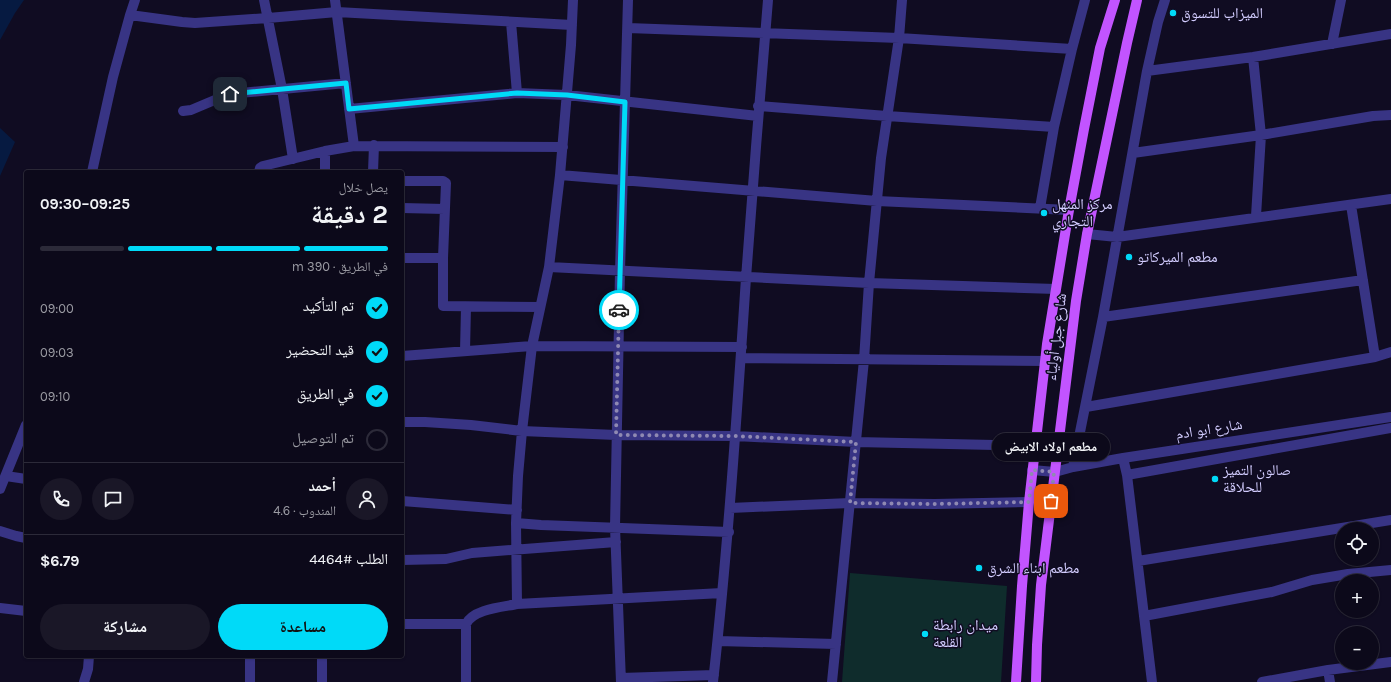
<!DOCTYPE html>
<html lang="ar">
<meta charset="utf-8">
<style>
:root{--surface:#0c091a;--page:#1a1727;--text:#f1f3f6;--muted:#9a9aa2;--line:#2c2a39;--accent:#00daf8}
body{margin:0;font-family:Karla,"Noto Naskh Arabic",sans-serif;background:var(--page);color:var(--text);direction:rtl;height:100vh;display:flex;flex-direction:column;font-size:15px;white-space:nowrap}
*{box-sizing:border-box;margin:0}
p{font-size:13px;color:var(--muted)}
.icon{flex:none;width:22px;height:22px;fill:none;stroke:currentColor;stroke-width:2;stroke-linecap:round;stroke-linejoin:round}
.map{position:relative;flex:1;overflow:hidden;direction:ltr}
.drawer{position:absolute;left:24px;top:170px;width:380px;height:488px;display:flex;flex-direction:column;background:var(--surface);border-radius:4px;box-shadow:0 1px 3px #0004,0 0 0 1px var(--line);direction:rtl}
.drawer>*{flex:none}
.tools{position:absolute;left:1335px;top:522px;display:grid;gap:8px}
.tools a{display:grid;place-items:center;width:44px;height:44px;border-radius:50%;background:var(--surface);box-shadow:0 1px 3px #0004,0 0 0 1px var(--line);font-size:20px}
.pin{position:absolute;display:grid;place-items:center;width:34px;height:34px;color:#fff;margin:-17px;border-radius:8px;box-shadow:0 2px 6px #0006}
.courier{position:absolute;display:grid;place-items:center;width:40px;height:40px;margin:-20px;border:3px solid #00daf8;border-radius:50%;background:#fff;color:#222;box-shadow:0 1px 5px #0007}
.bubble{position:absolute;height:28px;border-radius:14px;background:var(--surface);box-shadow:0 1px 3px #0004,0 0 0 1px var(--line);font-size:13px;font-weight:700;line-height:28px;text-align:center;direction:rtl}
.head em{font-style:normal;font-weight:700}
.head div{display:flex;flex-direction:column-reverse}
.head{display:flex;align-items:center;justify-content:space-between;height:68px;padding:0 16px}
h1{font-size:26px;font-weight:700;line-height:30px}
.bar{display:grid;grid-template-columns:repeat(4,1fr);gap:6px 4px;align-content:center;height:48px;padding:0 16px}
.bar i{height:5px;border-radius:3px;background:var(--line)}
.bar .on{background:var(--accent)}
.bar p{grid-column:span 4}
.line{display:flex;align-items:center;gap:10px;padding:0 16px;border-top:1px solid var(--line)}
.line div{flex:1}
.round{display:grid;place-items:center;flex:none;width:42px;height:42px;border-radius:21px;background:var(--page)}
ol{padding:0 16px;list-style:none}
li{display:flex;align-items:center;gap:12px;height:44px}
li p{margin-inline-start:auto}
li .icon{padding:4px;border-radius:50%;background:var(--accent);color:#111;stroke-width:4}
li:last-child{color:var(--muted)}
li i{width:22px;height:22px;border:2px solid var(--line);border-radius:50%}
.cta{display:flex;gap:8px;margin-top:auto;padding:8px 16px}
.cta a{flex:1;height:46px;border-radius:24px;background:var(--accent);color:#111;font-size:16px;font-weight:700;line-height:46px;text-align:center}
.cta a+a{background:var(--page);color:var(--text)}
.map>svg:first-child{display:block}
.green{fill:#0f2c2c}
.water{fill:#061a41}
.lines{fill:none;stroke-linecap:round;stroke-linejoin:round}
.minor{stroke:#383484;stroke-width:10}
.major{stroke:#c254ff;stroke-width:10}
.done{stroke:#8f89b2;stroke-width:4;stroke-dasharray:0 7.2}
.route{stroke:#00daf8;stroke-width:5}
.poi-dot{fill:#00daf8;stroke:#100c22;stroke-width:1.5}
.labels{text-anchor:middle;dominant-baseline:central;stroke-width:3;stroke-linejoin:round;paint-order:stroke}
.poi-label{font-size:15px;fill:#d3cdff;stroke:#100c22;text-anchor:start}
.street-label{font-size:15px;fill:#d3cdff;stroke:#100c22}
</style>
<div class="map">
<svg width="1391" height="682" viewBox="0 0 1391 682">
<rect width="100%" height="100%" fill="#100c22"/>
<path class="green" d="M 850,573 L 1007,586 L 1001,682 L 842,682 Z"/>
<path class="water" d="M 0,0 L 24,0 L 15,13 L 0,40 Z
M 0,128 L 15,142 L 0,176 Z"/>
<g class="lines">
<path class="minor" d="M 264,0 L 282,89 L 293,159
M 335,0 L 354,146
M 130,15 L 182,22 L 195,23 L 268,18 L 337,12 L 572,25
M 511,22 L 517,93
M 628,28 L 899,38 L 1072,49 L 1085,0
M 1332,44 L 1341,0
M 1253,57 L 1261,135 L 1256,216
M 1147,71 L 1253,57 L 1391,34
M 758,106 L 887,116 L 1054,127
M 349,109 L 517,93 L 567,95 L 758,116
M 183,111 L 191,110 L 229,94 L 346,83
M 325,151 L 325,172
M 1133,153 L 1261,135 L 1373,116 L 1391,115
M 92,172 L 113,77 L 130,15 L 135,0
M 259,172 L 260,168 L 263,166 L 325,151 L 354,146 L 563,147
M 373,172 L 374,145
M 560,175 L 877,201 L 1069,210
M 402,181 L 443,181 L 446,183 L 443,258 L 443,306 L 540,307
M 1351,205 L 1375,357
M 402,208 L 445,209
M 1040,208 L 1054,127 L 1072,49
M 1087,234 L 1117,237 L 1391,199
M 402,258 L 443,258
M 549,267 L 869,283 L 1056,289
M 1103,317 L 1363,280
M 465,351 L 466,307
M 402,356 L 532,346 L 742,347
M 741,358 L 1045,361
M 1086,407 L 1375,357 L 1391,352
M 402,422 L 425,422 L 471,425 L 522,431 L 616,435 L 735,436 L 856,442 L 1035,446
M 1123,458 L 1127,475 L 1152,682
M 1073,467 L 1103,317 L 1147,71 L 1158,22 L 1165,0
M 1032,470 L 1055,472 L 1073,467 L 1123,458 L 1391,417
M 1127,475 L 1391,428
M 6,476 L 26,479
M 0,489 L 26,425
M 402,501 L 517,510
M 730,508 L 850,503 L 935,504 L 1029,502
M 516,523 L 541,525 L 729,532
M 0,531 L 16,536 L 26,538
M 402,560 L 446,559 L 472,553 L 616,542
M 1138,561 L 1391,520
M 517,604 L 516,523 L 518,476 L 522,431 L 532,346 L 549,267 L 560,175 L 571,45 L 573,0
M 0,608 L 26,611
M 1144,616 L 1272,592 L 1312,580 L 1348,574 L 1391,570
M 402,624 L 466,624
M 718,641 L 836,644
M 322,656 L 322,682
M 1328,670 L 1330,682
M 621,678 L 714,675
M 84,682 L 88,669 L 89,656
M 250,682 L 250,656
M 466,682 L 466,624 C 473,609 503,607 517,604 L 722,593
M 621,682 L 615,527 L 620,271 L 628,0
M 713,682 C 728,548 737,413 746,278 C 753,185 760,93 768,0
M 832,682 L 864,360 L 869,283 L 881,158 L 899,38 L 902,0
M 1262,682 L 1328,670 L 1391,662"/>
<path class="major" d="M 1016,682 L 1022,586 L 1029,502 L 1047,344 L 1069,210 L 1084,129 L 1100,48 L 1115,0
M 1036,682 L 1037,645 L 1041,585 L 1076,301 L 1087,234 L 1127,43 L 1137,0"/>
</g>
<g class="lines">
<path class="done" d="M 619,310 L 616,435 L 735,436 L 856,442 L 850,503 L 935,504 L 1029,502 L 1032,470 L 1054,472 L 1051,501"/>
<path class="route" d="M 230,94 L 346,83 L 349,109 L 517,93 L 567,95 L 625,102 L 619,310"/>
</g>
<g class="poi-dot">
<circle cx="1173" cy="13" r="4"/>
<circle cx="1044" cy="213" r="4"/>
<circle cx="1129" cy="257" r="4"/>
<circle cx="1215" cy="479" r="4"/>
<circle cx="979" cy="568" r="4"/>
<circle cx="925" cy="634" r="4"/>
</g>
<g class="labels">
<g class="poi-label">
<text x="1181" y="13">الميزاب للتسوق</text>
<text x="1052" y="204">مركز المنهل<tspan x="1052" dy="17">التجاري</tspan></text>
<text x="1137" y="257">مطعم الميركاتو</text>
<text x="1223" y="470">صالون التميز<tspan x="1223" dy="17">للحلاقة</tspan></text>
<text x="987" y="568">مطعم ابناء الشرق</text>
<text x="933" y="625">ميدان رابطة<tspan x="933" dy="17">القلعة</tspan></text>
</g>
<g class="street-label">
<text transform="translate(1056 337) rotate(-83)">شارع جبل أولياء</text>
<text transform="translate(1209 429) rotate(-9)">شارع ابو ادم</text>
</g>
</g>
</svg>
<div class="tools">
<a><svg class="icon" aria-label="locate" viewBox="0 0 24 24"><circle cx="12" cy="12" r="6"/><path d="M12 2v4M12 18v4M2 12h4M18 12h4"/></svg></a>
<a>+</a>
<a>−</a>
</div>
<div class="pin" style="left:1051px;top:501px;background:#ea580c"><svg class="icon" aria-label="bag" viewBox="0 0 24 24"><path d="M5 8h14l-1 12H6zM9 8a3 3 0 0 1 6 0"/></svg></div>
<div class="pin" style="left:230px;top:94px;background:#1f2937"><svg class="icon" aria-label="home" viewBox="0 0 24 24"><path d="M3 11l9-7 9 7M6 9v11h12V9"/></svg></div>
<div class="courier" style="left:619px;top:310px"><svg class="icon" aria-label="car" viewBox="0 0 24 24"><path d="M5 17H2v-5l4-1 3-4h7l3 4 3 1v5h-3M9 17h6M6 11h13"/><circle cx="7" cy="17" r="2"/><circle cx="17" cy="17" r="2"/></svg></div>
<div class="bubble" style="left:992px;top:433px;width:118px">مطعم اولاد الابيض</div>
<section class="drawer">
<div class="head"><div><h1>2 دقيقة</h1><p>يصل خلال</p></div><em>09:25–09:30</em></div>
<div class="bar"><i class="on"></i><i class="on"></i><i class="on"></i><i></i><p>في الطريق · 390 m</p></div>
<ol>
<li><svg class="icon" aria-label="check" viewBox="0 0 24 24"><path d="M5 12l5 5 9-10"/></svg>تم التأكيد<p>09:00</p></li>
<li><svg class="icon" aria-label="check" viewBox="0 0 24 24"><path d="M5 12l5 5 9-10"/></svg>قيد التحضير<p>09:03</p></li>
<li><svg class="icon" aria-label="check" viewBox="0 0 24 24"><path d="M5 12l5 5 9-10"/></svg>في الطريق<p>09:10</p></li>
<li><i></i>تم التوصيل</li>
</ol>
<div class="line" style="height:72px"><a class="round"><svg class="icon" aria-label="person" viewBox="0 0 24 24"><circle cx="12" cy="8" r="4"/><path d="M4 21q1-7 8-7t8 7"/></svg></a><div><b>أحمد</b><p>المندوب · 4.6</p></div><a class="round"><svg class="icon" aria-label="chat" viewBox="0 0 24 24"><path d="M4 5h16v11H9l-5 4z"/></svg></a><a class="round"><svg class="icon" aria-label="phone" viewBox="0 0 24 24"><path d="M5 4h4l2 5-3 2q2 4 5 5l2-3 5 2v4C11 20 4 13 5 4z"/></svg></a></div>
<div class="line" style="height:52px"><div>الطلب #4464</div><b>$6.79</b></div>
<div class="cta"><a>مساعدة</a><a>مشاركة</a></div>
</section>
</div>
